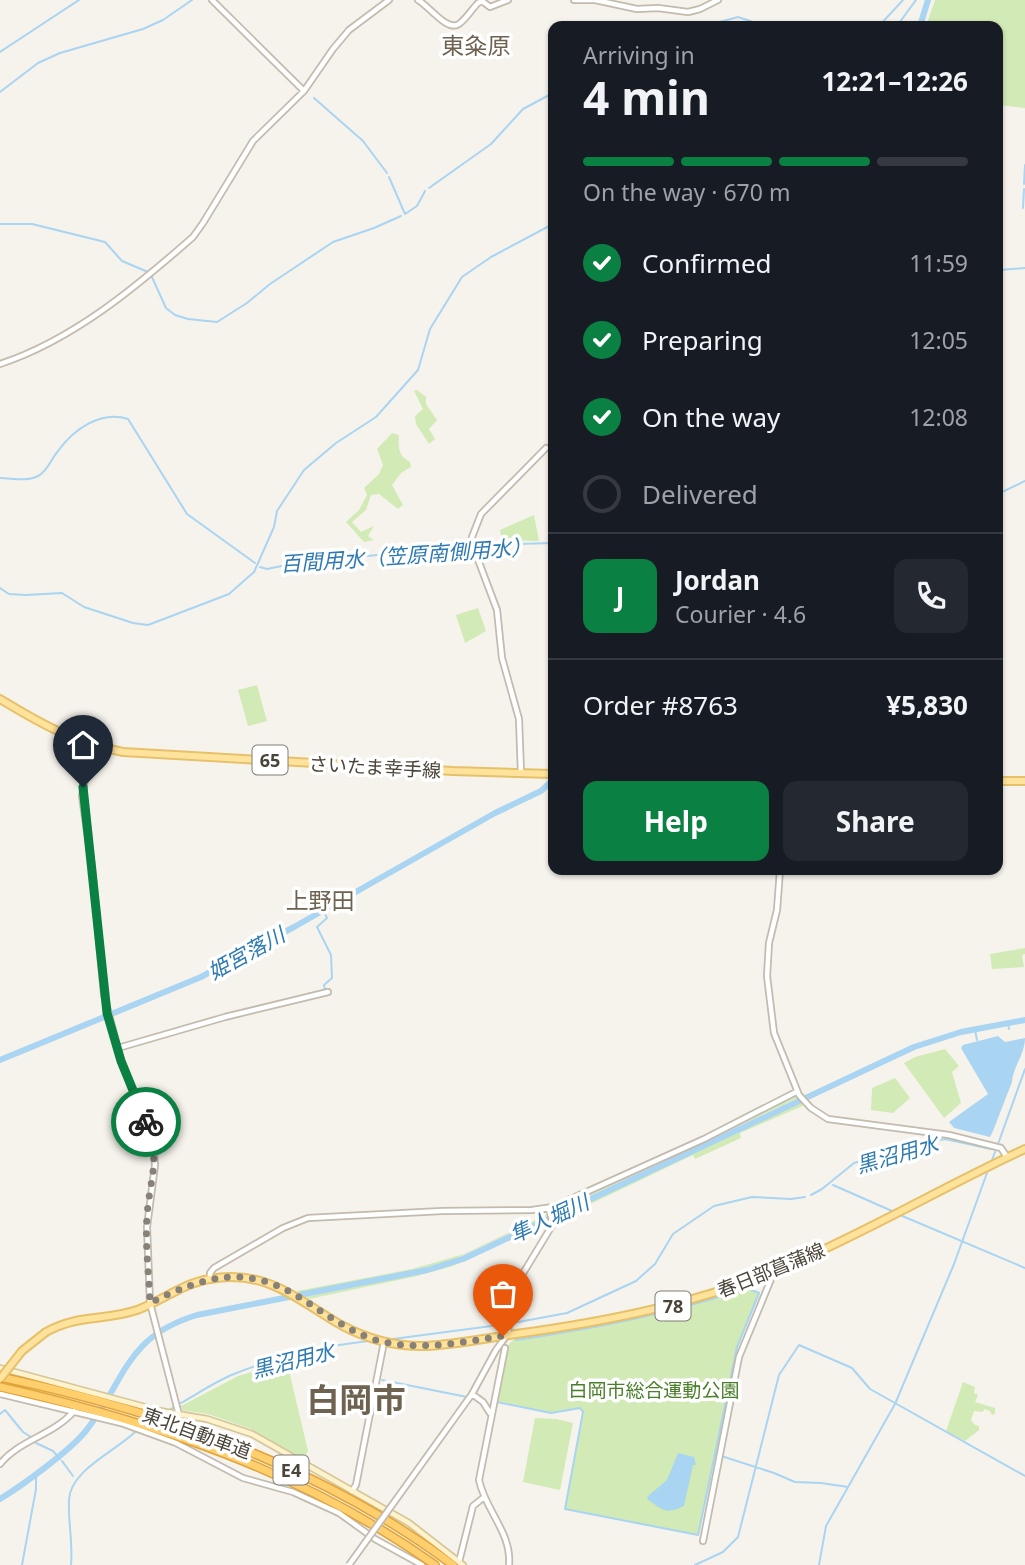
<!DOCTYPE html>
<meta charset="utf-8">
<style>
:root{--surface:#171b24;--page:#242831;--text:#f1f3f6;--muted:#9ea1a6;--line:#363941;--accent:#0b8043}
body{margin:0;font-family:"Noto Sans","Noto Sans JP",sans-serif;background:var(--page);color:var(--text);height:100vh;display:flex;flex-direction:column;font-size:26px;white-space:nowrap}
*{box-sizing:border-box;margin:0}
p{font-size:23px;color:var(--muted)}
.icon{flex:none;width:38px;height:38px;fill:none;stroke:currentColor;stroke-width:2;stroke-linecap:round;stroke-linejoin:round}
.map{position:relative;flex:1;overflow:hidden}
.panel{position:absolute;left:548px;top:21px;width:455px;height:854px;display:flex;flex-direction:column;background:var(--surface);border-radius:14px;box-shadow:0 2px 5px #0004}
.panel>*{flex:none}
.pin{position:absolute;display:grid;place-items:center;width:60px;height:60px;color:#fff;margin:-72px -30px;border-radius:50% 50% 50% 0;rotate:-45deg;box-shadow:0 0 7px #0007}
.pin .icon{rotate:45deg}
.courier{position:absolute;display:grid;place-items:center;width:70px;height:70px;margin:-35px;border:5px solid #0b8043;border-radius:50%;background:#fff;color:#222;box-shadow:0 2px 9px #0007}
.headline em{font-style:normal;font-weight:700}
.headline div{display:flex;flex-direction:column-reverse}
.headline{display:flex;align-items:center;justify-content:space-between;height:119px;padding:0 35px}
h1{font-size:46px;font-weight:700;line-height:52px}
.bar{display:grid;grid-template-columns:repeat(4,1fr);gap:10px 7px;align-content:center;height:84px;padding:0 35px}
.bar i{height:9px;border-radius:5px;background:var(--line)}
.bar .on{background:var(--accent)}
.bar p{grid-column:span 4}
.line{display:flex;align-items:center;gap:18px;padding:0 35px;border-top:2px solid var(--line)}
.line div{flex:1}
.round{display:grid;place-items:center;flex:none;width:74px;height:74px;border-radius:14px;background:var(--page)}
ol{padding:0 35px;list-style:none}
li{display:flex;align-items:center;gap:21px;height:77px}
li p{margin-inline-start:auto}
li .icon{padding:7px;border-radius:50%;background:var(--accent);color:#fff;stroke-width:4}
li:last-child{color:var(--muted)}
li i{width:38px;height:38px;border:4px solid var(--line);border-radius:50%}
.cta{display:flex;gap:14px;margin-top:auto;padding:14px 35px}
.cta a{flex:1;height:80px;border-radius:14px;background:var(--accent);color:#fff;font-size:28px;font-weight:700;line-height:80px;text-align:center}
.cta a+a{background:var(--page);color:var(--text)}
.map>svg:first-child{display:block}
.green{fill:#d2eab5}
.water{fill:#a9d4f2}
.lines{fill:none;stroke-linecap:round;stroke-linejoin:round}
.stream{stroke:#a9d4f2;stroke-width:2}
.river{stroke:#a9d4f2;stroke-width:6}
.tertiary-casing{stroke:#c2bbae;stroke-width:8}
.secondary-casing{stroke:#d6c79b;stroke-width:8}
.primary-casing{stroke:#e6c16a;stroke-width:10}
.motorway-casing{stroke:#e0a43c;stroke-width:10}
.tertiary{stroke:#fff;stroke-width:4.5}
.secondary{stroke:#fff3cd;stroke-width:4.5}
.primary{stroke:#ffe39c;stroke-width:6}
.motorway{stroke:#ffcf6e;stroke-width:7}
.tertiary-bridge-casing{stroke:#c2bbae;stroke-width:8;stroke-linecap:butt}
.primary-bridge-casing{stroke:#e6c16a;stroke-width:10;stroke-linecap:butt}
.tertiary-bridge{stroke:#fff;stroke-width:4.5}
.primary-bridge{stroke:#ffe39c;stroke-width:6}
.done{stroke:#878178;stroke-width:7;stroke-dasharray:0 12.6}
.route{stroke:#0b8043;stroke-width:9}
.labels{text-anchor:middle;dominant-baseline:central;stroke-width:7;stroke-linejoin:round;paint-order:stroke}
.shield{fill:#fff;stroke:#817c74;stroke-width:2}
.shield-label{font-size:18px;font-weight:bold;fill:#4b4439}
.street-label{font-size:19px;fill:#4b4439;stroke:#fff}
.park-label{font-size:19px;fill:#4a7f2a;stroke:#fff}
.water-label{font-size:21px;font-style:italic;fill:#2e7ab2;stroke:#fff}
.quarter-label{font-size:23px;fill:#6e6250;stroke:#fff}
.town-label{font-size:33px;font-weight:bold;fill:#6e6250;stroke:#fff}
</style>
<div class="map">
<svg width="1025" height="1565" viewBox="0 0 1025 1565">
<rect width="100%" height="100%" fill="#f6f3ec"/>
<path class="green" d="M 935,0 L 1025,0 L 1025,108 L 998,105 L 998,26 L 926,26 Z
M 417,390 L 426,397 L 426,404 L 437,420 L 429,429 L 435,439 L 429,444 L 416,424 L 415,416 L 423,409 L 414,391 Z
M 392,433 L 399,435 C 398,447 398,456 410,462 L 411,467 L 401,473 L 392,485 L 403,505 L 398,509 L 379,494 L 371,495 L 366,510 L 352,522 L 361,532 L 374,526 L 368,536 L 374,540 L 364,542 L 346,522 L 359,510 L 367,495 L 364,488 L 379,474 L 383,465 L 377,449 Z
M 534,515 L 539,541 L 502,540 L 500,530 Z
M 478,608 L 486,631 L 465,643 L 456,615 Z
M 257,685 L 267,721 L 248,726 L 238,690 Z
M 1025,948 L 1025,954 L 1022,955 L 1024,967 L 992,969 L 990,954 Z
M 945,1049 L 959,1066 L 952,1072 L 961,1103 L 944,1118 L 904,1063 L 915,1057 Z
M 895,1078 L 910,1098 L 893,1113 L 871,1110 L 872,1088 Z
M 796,1096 L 798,1098 L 451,1261 L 415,1270 L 299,1293 L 297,1291 L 412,1269 L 464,1254 Z
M 801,1102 L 803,1106 L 740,1133 L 741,1138 L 695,1159 L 693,1155 L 557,1220 L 555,1219 L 453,1266 L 417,1276 L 309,1299 L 306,1297 L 427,1272 L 455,1264 Z
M 746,1286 L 760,1293 L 739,1344 L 699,1535 L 565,1509 L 583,1412 L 579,1409 L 551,1413 L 497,1401 L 509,1344 L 514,1339 C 592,1327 672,1317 746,1286 Z
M 287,1362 L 308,1451 L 304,1459 L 251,1429 L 208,1414 L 182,1410 L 181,1406 L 238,1376 Z
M 963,1382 L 975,1387 L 974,1393 L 978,1395 L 975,1402 L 995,1408 L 995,1414 L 992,1415 L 990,1411 L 984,1409 L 983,1412 L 974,1411 L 971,1420 L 975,1425 L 979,1426 L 979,1430 L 965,1441 L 946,1431 Z
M 535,1418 L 556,1419 L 573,1423 L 560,1490 L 523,1482 Z"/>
<path class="water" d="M 998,1036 L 1005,1042 L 1025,1038 C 1025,1054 1013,1067 1012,1082 L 993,1131 L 990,1137 L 954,1128 L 949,1122 L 988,1094 L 961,1048 L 963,1045 Z
M 678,1453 L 694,1457 L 696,1465 L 693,1465 L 684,1506 C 665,1515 663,1510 647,1499 L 648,1496 L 667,1480 Z"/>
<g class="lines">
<path class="stream" d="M 655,26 L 666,22 L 678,26
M 705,26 L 738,17 L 765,26
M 879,26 L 903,0
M 897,26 L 916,0
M 0,52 L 79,0
M 0,92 L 38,63 L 60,53 L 143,29 L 163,20 L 192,0
M 314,98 L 363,141 L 387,173
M 389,177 L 405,214 L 417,206 L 425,191
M 1024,184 L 1025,165
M 429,188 L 491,144 L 523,109 L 553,93
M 1023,208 L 1024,189
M 0,224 L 32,224 L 105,242 L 122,261 L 148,272
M 999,270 L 1025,268
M 151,275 L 166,308 L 175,315 L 188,319 L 217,322 L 247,303 L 270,284 L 333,242 L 374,228 L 401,216
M 0,478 C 12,478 27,482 38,476 C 48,471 51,459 58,451 C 74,429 101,410 128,419 L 187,514 L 255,563
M 998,494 L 1025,481
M 476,545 L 553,543
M 260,567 L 267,569 L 325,557 L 357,557 L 470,546
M 0,588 L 9,594 L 26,595 L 62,593 L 84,607 L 133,623 L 148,625 L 229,594 L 254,572 L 274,527 L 277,511 L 304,470 L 336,443 L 376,417 L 418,370 L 430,329 L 462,277 L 491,257 L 553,224
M 238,1012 L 325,990 L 324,985 L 332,978 L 331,955 L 317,927 L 327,918 L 323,910
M 1008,1024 L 1009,1029
M 975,1030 L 977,1040
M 998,1144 L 1025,1069
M 994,1149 L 998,1150
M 992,1160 L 995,1152
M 833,1185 L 892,1211
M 811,1195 L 822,1189 L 854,1163 L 924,1143 L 945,1139 L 991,1149
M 900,1215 L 1025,1268
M 513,1323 L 567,1313 L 636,1281 L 655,1264 L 673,1234 L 714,1206 L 752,1197 L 791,1199 L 805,1197
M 393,1339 L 499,1325
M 516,1340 C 597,1328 669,1314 747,1288 L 759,1293 L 737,1347 L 715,1454
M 382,1380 L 467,1397
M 497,1402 L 551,1413 L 580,1408 L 583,1412 L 565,1509 L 698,1535 L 715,1454 L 774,1473 L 795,1482 L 821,1483 L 848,1487
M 181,1403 C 199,1393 216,1381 234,1374 C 276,1357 324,1346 368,1341
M 171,1409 L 174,1407
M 0,1414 L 5,1410 L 23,1432 L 31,1437
M 36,1443 L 53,1451 L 60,1459
M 62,1461 L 73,1476
M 22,1565 L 36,1489 L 36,1473
M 71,1565 C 73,1543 68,1522 69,1500 C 70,1470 116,1451 135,1432
M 695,1565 L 723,1552 L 738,1537 L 779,1375 L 799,1345 L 852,1368 L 870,1389 L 1025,1476
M 819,1565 L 826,1526 L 895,1404 L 954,1264 L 987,1173"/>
<path class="river" d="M 920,26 L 928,0
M 0,1060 L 201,977 L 294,927 L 495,813 L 541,791 L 553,780
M 0,1499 C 23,1485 68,1452 85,1432 C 126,1381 124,1337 197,1315 L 427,1270 L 463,1259 L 914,1047 L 961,1032 L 1025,1020"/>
<g class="tertiary-casing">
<path id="tertiary" d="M 212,0 L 304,91
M 418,0 C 429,6 447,32 459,24 C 466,19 472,9 478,3 L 482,1 L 490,7 L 508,0
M 574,0 L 595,0 L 637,9 L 658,8 L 688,12 L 700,9 L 718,0
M 0,364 C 73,340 136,287 193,237 L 203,223 L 253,141 L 304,91 L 333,49 L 349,30 L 389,0
M 91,746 L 82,796 L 92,867 L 104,995 L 121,1061 L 153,1140 L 155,1165 L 147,1227 L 150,1303 L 179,1415
M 521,773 L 519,719 L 502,658 L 497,610 L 474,549 L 472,537 L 481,514 L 546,448
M 780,870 L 777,910 L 769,943 L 767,976 L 774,1033 L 799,1095 L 811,1108 L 828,1119 L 949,1135 L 1001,1148 L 1007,1157
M 118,1048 L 225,1017 L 328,992
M 210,1279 L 210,1273 L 214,1268 L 283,1228 L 308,1218 L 442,1211 L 532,1210 L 553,1207 L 704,1139 L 796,1092
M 505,1348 L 479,1480 C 485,1510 512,1533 509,1565
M 0,1394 L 121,1423 L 176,1443 L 243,1478 L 293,1492 L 339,1513 L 375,1539 L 422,1565
M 472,1394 L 483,1402 L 490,1413
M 0,1464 C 19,1440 54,1435 74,1411
M 418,1469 L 472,1394 L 496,1350 L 507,1335 L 519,1280 L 553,1224 L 549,1208
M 352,1491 L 356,1485 L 384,1342
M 703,1541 L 739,1357 L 774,1272
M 459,1562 L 473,1506 L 483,1498"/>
</g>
<g class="secondary-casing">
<path id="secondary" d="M 0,1368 L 160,1411 L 207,1419 L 252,1434 L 409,1523 L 463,1565"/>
</g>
<g class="primary-casing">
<path id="primary" d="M 0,699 C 43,725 73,742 123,752 L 453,771 L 553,774
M 998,781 L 1025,781
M 46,1332 C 78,1314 105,1321 137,1310 C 162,1301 183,1283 210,1279 C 267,1269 296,1299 341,1325 C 367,1339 397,1347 427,1346 C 457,1344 487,1338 516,1334 C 612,1321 704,1302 792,1264 C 872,1229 947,1185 1025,1149"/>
</g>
<g class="motorway-casing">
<path id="motorway" d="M 0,1377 C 160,1411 321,1466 453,1565
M 0,1387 C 155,1422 304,1472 435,1565"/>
</g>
<use href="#tertiary" class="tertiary"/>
<use href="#secondary" class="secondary"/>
<use href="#primary" class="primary"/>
<use href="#motorway" class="motorway"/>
<g class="tertiary-bridge-casing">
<path id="tertiary-bridge" d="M 349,1565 L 418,1469"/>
</g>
<g class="primary-bridge-casing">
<path id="primary-bridge" d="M 0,1379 L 22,1351 L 46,1332"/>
</g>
<use href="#tertiary-bridge" class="tertiary-bridge"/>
<use href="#primary-bridge" class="primary-bridge"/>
</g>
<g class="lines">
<path class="done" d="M 146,1122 C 162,1158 149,1180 147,1217 C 145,1245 149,1275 150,1303 C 205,1276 246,1263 302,1299 C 326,1314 348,1331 376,1340 C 418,1352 462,1342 503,1336"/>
<path class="route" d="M 83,787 L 107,1013 L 121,1061 L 146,1122"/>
</g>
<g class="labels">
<g class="shield">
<rect x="252.5" y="745.5" width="35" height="29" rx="5"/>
<rect x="655.5" y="1291.5" width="35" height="29" rx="5"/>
<rect x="273.5" y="1455.5" width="35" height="29" rx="5"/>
</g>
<g class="shield-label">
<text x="270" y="760">65</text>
<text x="673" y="1306">78</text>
<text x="291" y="1470">E4</text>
</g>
<g class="street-label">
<text transform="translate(375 767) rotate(3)">さいたま幸手線</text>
<text transform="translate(771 1270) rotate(-22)">春日部菖蒲線</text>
<text transform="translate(197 1433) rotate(20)">東北自動車道</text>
</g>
<g class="park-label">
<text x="654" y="1390">白岡市総合運動公園</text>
</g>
<g class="water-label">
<text transform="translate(406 555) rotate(-4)">百間用水（笠原南側用水）</text>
<text transform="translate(246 953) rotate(-29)">姫宮落川</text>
<text transform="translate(897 1154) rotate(-16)">黒沼用水</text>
<text transform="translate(549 1218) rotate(-25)">隼人堀川</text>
<text transform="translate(293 1360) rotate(-14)">黒沼用水</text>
</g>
<g class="quarter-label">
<text x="476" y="45">東粂原</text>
<text x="320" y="900">上野田</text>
</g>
<g class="town-label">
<text x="356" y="1399">白岡市</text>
</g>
</g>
</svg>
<div class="pin" style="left:503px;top:1336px;background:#ea580c"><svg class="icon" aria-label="bag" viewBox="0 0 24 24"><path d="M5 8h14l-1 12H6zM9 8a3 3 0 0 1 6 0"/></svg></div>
<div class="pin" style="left:83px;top:787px;background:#1f2937"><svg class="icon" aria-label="home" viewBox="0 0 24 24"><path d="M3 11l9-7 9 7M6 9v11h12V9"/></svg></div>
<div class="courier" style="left:146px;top:1122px"><svg class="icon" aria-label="bike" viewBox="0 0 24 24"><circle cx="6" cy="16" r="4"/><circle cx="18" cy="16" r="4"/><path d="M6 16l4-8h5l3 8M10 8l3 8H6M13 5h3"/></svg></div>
<section class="panel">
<div class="headline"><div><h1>4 min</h1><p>Arriving in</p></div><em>12:21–12:26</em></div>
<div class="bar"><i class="on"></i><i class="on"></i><i class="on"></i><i></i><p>On the way · 670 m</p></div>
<ol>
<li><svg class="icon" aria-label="check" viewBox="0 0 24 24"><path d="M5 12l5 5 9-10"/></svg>Confirmed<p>11:59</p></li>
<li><svg class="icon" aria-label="check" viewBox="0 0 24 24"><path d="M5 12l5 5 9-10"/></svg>Preparing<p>12:05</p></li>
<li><svg class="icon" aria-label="check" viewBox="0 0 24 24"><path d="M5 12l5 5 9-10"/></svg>On the way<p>12:08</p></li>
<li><i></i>Delivered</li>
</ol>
<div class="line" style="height:126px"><b class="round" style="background:var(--accent);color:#fff">J</b><div><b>Jordan</b><p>Courier · 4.6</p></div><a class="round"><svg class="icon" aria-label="phone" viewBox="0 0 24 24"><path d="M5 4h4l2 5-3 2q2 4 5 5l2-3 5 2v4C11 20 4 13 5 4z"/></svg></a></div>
<div class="line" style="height:91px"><div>Order #8763</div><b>¥5,830</b></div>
<div class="cta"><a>Help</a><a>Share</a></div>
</section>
</div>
